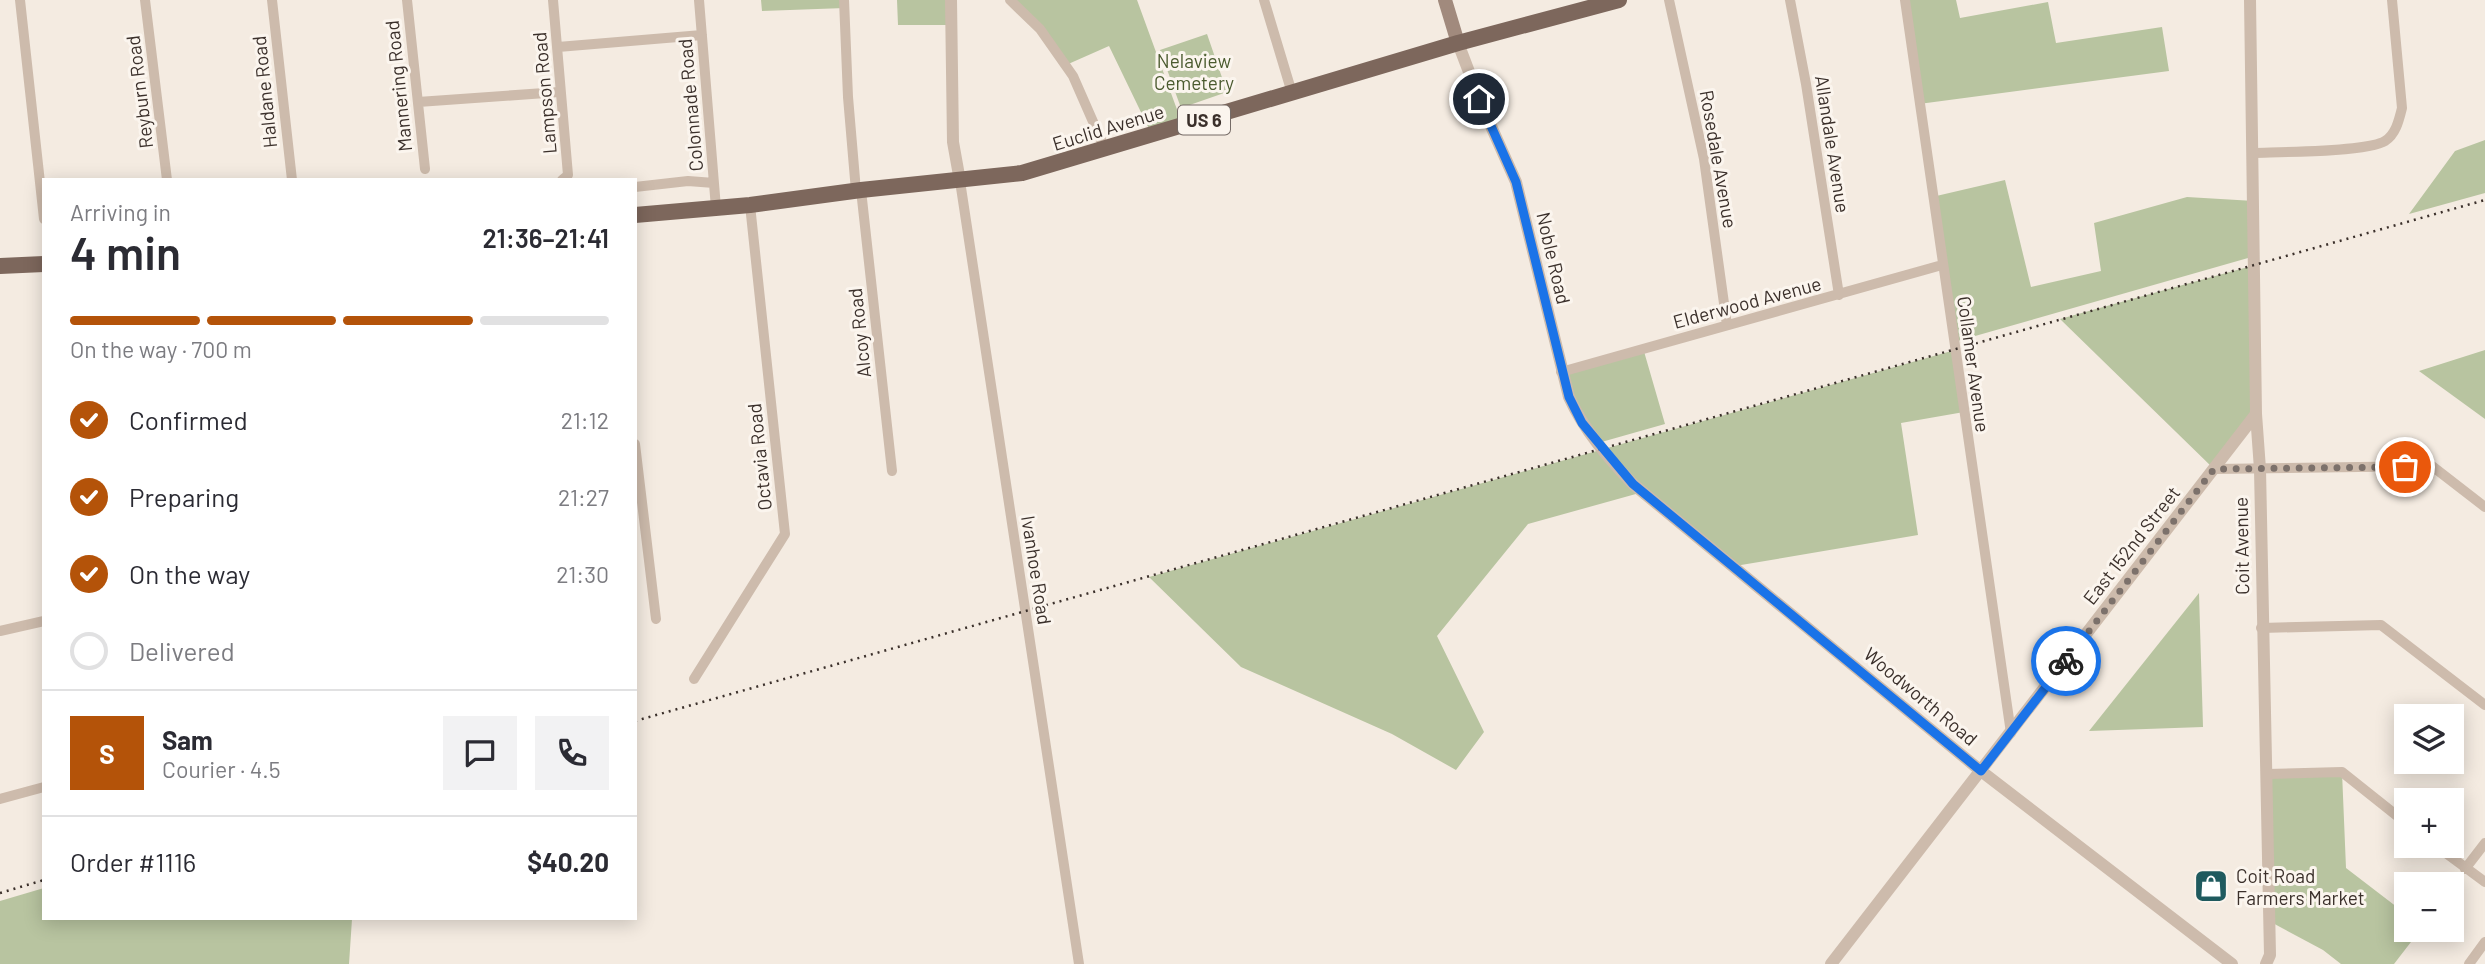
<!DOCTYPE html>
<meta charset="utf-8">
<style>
:root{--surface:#fff;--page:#f2f2f3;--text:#2b2b33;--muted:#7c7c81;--line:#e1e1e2;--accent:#b45309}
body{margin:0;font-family:Barlow,sans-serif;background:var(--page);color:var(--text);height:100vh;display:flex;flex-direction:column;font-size:26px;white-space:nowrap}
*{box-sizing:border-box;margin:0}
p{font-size:23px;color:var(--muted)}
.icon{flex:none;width:38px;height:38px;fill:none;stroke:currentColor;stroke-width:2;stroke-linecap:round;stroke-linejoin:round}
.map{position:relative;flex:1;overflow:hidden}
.sheet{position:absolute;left:42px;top:178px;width:595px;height:742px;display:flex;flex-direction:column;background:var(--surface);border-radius:0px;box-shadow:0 4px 18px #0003}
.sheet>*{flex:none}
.controls{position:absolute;left:2394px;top:704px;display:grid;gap:14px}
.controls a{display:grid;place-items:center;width:70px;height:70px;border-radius:0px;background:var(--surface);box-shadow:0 4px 18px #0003;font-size:35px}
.pin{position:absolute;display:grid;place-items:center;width:60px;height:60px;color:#fff;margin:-30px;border:4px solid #fff;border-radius:50%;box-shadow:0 2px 7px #0007}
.courier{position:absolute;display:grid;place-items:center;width:70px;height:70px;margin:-35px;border:5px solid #1a73e8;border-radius:50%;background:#fff;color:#222;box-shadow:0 2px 9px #0007}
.head em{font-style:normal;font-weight:600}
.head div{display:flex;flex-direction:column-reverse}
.head{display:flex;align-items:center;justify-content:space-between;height:119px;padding:0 28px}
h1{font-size:46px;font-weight:600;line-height:52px}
.bar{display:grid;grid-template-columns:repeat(4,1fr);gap:10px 7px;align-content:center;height:84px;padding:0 28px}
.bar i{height:9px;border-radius:5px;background:var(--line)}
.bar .current{background:var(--accent)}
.bar p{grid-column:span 4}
.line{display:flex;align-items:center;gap:18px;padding:0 28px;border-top:2px solid var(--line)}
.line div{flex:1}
.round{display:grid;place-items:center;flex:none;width:74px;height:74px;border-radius:0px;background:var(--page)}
ol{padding:0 28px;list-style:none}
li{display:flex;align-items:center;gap:21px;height:77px}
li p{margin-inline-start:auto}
li .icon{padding:7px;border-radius:50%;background:var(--accent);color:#fff;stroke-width:4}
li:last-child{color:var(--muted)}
li i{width:38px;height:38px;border:4px solid var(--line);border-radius:50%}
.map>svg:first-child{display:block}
.green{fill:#b8c4a0}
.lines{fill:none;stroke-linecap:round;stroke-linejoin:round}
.minor{stroke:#cdbbac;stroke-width:10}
.tertiary{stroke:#cdbbac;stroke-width:12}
.secondary{stroke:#a18a7d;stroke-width:14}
.primary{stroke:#7d675c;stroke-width:16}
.rail{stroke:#3b302b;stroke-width:2.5;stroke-dasharray:2 5;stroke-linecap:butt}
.done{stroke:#7c716b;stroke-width:7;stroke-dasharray:0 12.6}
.route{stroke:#1a73e8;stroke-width:9}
.labels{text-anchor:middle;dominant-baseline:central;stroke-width:6;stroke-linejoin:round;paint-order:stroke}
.shield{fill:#fbf5ee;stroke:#756b66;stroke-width:2}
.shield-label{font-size:18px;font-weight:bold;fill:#3b302b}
.park-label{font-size:19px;fill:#4a5a2e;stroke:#fbf5ee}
.street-label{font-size:19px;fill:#3b302b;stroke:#fbf5ee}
.poi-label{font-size:19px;fill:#3b302b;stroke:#fbf5ee;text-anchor:start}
</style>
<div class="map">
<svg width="2485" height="964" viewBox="0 0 2485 964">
<rect width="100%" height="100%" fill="#f4ebe1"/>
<path class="green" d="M 761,0 L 844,0 L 845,8 L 762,11 Z
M 897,0 L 951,0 L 951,25 L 898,25 Z
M 1010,0 L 1137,0 L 1183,126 L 1152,135 L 1109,46 L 1066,65 Z
M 1905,0 L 1956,0 L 1960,18 L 2048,2 L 2056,43 L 2162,27 L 2169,71 L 1919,104 Z
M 1207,34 L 1227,92 L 1181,108 L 1160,50 Z
M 2485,140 L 2485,193 L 2409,214 L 2455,151 Z
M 2005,180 L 2031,287 L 2101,271 L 2094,223 L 2187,197 L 2254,201 L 2255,256 L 1954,342 L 1932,197 Z
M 2255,265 L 2256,414 L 2214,469 L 2060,319 Z
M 1643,348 L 1665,424 L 1598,443 L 1561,372 Z
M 1955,350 L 1964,412 L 1901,423 L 1918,535 L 1735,566 L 1643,492 L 1528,524 L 1437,636 L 1484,732 L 1456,770 L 1392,734 L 1241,667 L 1149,577 Z
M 2485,350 L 2485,419 L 2419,371 Z
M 2199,593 L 2203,727 L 2089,731 Z
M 2342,772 L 2346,868 L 2406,914 L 2406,929 L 2421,929 L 2394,964 L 2341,964 L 2323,950 L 2269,921 L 2267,774 Z
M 44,888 L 44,919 L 352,919 L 349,964 L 0,964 L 0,901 Z"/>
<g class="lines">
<path class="minor" d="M 20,0 L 44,219
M 145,0 L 167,180
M 272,0 L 292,180
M 407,0 L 425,169
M 553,0 L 568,175 L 562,180
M 699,0 L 716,208
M 844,0 L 848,97 L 856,191
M 1010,0 L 1040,29 L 1073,76 L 1105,149
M 1264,0 L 1292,93
M 1669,0 L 1704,159 L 1727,325
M 1790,0 L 1806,84 L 1839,295
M 1905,0 L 2011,733
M 558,47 L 702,35
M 418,102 L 559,92
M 2253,153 C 2278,152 2368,152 2385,141 C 2396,134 2399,120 2402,108 L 2392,0
M 960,181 L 1079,964
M 635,187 L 688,181 L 714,183
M 861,190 L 892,471
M 1561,372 L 1942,265
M 635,444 L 656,619
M 2214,469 L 2432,466 L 2485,507
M 2261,628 L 2381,625 L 2485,705
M 0,631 L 44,621
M 694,679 L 785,534 L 750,205
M 2267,774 L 2342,772 L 2406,823
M 0,799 L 44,787
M 2435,845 L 2485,882
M 2465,869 L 2485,843
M 2469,964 L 2485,942"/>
<path class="tertiary" d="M 951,0 L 953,142 L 960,181
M 2250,0 L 2256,414 L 2260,469 L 2270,955 L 2266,964
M 1458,43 L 1482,106 L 1516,182 L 1569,397 C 1584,430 1608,458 1633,484 L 1981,771 L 2232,964
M 1831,964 L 2256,414"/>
<path class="secondary" d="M 1445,0 L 1458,43"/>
<path class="primary" d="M 635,215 L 750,205 L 861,190 L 1022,173 L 1458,43 L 1619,0
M 0,266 L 44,264"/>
<path class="rail" d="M 635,721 L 2485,200
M 0,893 L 44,880"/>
</g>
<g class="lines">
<path class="done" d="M 2066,661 L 2214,469 L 2405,467"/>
<path class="route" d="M 1479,99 L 1516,182 L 1569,397 L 1582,423 L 1633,484 L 1981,771 L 2066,661"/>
</g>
<defs>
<g id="shop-square" transform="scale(1.75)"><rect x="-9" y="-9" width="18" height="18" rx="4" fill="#1f5a5e" stroke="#fbf5ee"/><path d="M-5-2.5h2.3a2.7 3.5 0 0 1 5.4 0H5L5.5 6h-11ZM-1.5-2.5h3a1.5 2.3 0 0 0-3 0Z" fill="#fff"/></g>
</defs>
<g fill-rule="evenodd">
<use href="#shop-square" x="2211" y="886"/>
</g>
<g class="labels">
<rect class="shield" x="1178" y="105.5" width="52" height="29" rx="5"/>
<g class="shield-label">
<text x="1204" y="120">US 6</text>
</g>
<g class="park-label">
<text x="1194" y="60">Nelaview<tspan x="1194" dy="22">Cemetery</tspan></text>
</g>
<g class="street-label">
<text transform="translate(398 86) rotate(-96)">Mannering Road</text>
<text transform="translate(139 92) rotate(-97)">Reyburn Road</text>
<text transform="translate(264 92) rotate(-96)">Haldane Road</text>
<text transform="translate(544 93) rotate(-95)">Lampson Road</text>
<text transform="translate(690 105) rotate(-95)">Colonnade Road</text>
<text transform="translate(1108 127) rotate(-17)">Euclid Avenue</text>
<text transform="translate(1833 144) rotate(81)">Allandale Avenue</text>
<text transform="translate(1719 159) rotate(80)">Rosedale Avenue</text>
<text transform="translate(1554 258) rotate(77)">Noble Road</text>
<text transform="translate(1747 302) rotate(-15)">Elderwood Avenue</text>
<text transform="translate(859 333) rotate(-96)">Alcoy Road</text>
<text transform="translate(1974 364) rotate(82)">Collamer Avenue</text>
<text transform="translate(759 457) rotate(-96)">Octavia Road</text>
<text transform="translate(2131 545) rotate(-52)">East 152nd Street</text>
<text transform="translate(2241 546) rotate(-91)">Coit Avenue</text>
<text transform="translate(1037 570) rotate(81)">Ivanhoe Road</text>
<text transform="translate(1921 696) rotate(40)">Woodworth Road</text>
</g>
<g class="poi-label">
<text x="2236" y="875">Coit Road<tspan x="2236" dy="22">Farmers Market</tspan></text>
</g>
</g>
</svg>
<div class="controls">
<a><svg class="icon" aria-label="layers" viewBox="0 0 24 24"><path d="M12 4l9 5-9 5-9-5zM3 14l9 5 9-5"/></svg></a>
<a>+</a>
<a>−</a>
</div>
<div class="pin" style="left:2405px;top:467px;background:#ea580c"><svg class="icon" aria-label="bag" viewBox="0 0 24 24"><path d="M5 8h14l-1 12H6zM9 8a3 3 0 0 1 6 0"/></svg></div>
<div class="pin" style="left:1479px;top:99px;background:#1f2937"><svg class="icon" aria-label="home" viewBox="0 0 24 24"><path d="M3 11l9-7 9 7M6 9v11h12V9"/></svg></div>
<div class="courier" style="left:2066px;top:661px"><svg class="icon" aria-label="bike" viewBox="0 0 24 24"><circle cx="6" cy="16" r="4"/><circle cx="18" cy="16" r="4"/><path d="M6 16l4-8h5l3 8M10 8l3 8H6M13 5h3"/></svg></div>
<section class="sheet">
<div class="head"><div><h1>4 min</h1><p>Arriving in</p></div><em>21:36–21:41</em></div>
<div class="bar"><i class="current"></i><i class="current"></i><i class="current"></i><i></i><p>On the way · 700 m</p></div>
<ol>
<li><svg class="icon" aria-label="check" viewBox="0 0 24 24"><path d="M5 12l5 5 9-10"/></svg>Confirmed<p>21:12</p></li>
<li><svg class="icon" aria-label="check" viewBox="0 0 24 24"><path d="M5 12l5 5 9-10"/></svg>Preparing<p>21:27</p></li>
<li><svg class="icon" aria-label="check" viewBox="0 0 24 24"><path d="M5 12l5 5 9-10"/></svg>On the way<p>21:30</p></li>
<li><i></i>Delivered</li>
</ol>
<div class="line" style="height:126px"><b class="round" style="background:var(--accent);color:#fff">S</b><div><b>Sam</b><p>Courier · 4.5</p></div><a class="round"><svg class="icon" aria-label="chat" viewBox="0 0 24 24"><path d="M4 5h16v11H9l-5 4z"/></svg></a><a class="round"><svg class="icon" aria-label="phone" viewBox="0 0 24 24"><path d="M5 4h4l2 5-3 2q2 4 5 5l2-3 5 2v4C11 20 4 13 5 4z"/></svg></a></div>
<div class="line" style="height:91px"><div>Order #1116</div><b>$40.20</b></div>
</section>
</div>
